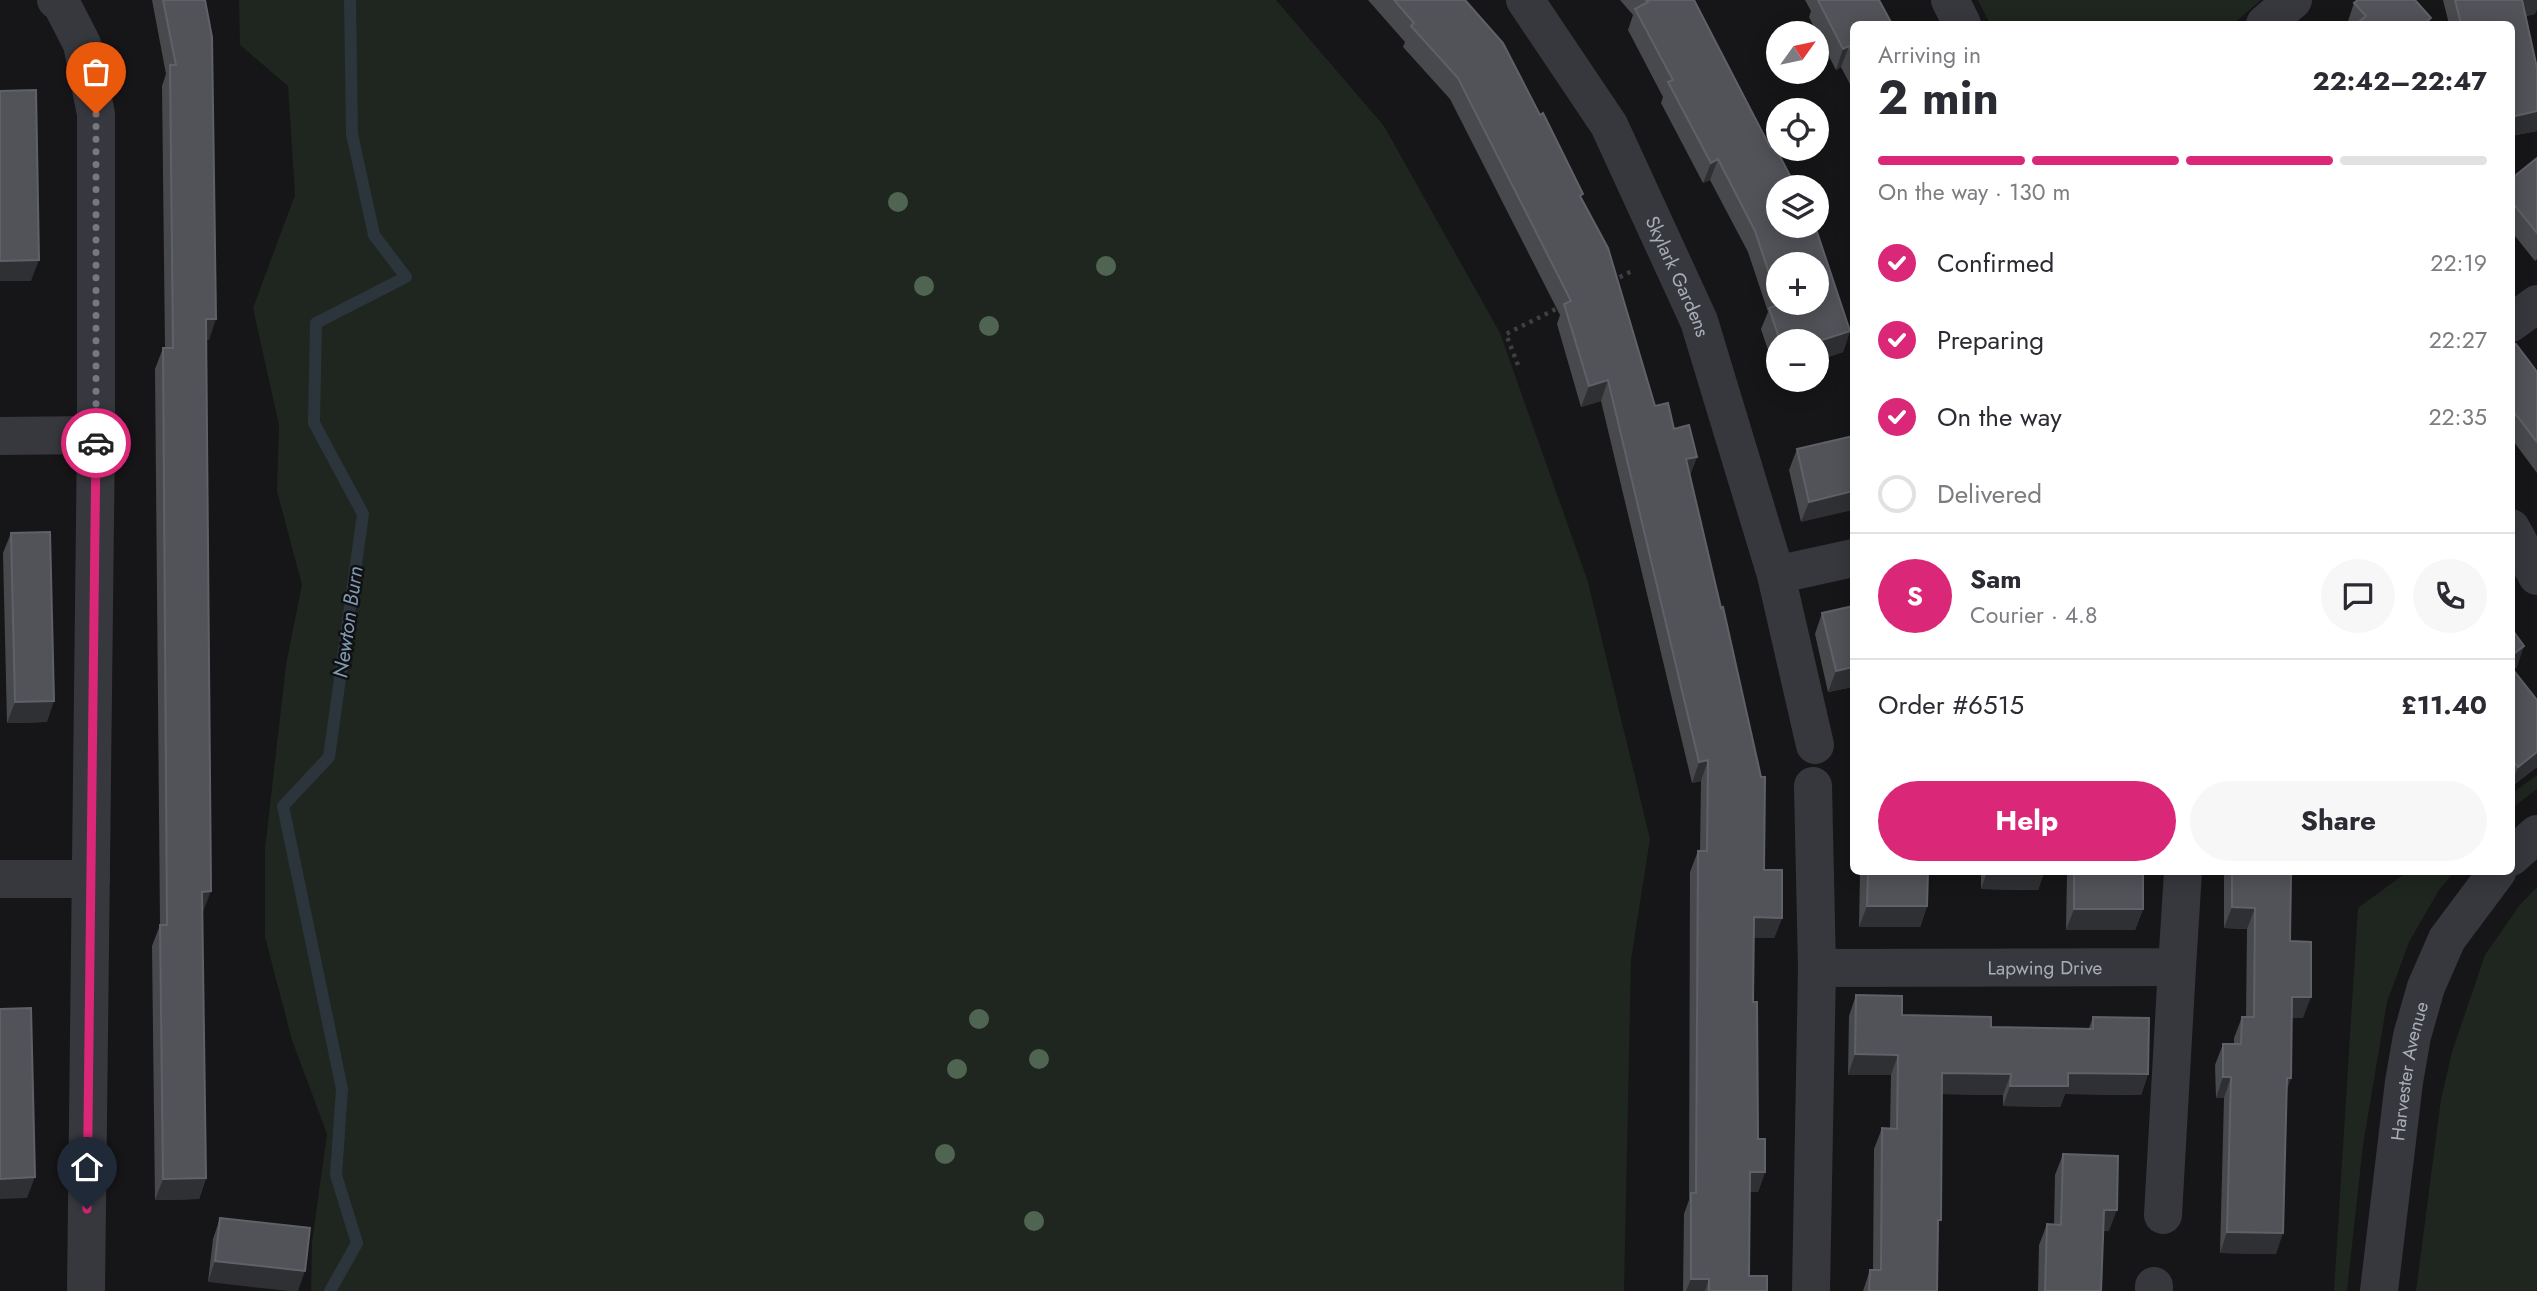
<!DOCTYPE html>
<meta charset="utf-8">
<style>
:root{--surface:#fff;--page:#f7f7f7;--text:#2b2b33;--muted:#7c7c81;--line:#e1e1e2;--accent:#db2777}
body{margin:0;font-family:Jost,sans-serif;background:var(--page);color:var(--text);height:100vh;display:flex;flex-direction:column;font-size:26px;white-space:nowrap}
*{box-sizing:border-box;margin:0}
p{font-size:23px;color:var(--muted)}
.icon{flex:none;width:38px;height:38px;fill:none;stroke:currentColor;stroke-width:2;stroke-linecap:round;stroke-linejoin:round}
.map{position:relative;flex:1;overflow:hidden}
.panel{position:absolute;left:1850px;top:21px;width:665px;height:854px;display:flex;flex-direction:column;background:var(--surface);border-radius:10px;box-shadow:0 4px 18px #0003}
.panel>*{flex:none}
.needle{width:46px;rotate:57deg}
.tools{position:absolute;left:1766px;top:21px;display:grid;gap:14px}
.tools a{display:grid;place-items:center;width:63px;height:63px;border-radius:50%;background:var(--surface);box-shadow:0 4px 18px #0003;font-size:35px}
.pin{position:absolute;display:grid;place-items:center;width:60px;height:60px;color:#fff;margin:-72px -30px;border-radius:50% 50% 50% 0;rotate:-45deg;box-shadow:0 0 7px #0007}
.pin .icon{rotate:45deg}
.courier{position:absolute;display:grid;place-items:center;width:70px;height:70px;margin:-35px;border:5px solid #db2777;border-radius:50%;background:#fff;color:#222;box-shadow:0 2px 9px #0007}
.head em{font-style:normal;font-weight:700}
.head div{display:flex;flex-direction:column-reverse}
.head{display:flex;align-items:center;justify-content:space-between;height:119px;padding:0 28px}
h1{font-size:46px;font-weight:700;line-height:52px}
.bar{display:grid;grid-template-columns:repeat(4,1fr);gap:10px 7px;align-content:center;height:84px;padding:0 28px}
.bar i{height:9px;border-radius:5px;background:var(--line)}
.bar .selected{background:var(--accent)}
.bar p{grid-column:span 4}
.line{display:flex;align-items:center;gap:18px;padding:0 28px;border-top:2px solid var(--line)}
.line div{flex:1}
.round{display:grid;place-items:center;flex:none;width:74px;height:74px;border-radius:37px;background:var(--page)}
ol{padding:0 28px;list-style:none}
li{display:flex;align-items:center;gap:21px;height:77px}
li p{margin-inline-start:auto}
li .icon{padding:7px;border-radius:50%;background:var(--accent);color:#fff;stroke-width:4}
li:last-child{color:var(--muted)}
li i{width:38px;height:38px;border:4px solid var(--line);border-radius:50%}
.primary-button{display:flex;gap:14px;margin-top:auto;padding:14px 28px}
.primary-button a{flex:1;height:80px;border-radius:42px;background:var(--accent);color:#fff;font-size:28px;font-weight:700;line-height:80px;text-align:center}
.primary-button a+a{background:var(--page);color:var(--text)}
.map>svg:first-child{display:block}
.green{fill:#1e261f}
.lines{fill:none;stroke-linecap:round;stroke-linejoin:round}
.stream{stroke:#2c353c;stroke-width:12}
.path{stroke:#3d3f44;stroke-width:4.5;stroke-dasharray:3.5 5;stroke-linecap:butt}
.minor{stroke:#37383d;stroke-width:38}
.tree{fill:#506452}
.wall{fill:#47494d;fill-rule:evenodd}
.shaded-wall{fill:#2f3033}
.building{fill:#525359;stroke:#5f6168;stroke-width:2}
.done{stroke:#757880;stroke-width:7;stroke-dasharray:0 12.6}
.route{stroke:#db2777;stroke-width:9}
.labels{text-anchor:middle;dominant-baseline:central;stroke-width:5;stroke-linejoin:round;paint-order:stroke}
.street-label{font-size:19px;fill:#a8adb8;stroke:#111113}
.water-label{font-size:21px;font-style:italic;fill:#7f9bb3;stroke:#111113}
</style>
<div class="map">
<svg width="2537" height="1291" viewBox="0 0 2537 1291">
<rect width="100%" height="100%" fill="#161618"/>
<path class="green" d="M 239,0 L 1276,0 L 1384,126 L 1500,333 L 1588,582 L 1650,839 L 1631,960 L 1624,1291 L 311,1291 L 312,1242 L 327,1134 L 292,1040 L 265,937 L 265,849 L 286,665 L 302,585 L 277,491 L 279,425 L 253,308 L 295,195 L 288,86 L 240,45 Z
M 1978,0 L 2261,0 L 2233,24 L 1990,24 Z
M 2537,775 L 2537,789 L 2511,809 L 2511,794 Z
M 2407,872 L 2454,872 L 2439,890 L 2409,942 L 2387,1002 L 2363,1145 L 2347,1291 L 2334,1291 L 2358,908 Z
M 2537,887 L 2537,1291 L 2416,1291 L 2441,1099 L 2452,1052 L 2485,955 L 2519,906 Z"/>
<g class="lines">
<path class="stream" d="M 330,1291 L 357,1243 L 336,1175 L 342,1089 L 283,806 L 329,757 L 363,514 L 314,423 L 316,323 L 406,277 L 374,235 L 352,134 L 350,0"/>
<path class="path" d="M 1612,281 L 1632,271
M 1518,365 L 1506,334 L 1560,307"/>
<g class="minor">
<path d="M 56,0 L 62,5 L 82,44 L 96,114 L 96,435 L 86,1291"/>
<path id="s1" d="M 1525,0 L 1609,125 L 1699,321 L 1776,575 L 1815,745"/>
<path d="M 1950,0 L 1962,24"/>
<path d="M 2265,24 L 2293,0"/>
<path d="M 2511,323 L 2537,304"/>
<path d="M 0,436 L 96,435"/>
<path d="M 2511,528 L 2537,576"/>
<path d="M 1776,575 L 1853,558"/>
<path d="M 1813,786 L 1817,968"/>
<path d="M 2511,857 L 2537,834"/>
<path d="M 0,879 L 91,879"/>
<path d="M 2163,1215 L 2177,967"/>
<path id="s2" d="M 1811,1291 L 1817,968 L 2177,967 L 2183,872"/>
<path d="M 2154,1291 L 2154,1286"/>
<path id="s3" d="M 2379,1291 L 2404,1082 L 2412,1036 L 2426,987 L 2447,939 L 2497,872"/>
</g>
</g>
<g class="tree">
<circle cx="898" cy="202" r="10"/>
<circle cx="1106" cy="266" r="10"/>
<circle cx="924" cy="286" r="10"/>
<circle cx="989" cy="326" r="10"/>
<circle cx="979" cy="1019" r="10"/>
<circle cx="1039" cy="1059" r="10"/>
<circle cx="957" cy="1069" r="10"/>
<circle cx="945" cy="1154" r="10"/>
<circle cx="1034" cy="1221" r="10"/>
</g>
<path class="wall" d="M 152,0 L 205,0 L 209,340 L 206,340 L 203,912 L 202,912 L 206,1178 L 199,1199 L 155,1200 L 152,946 L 160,925 L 155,369 L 163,348 L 165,348 L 162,86 L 166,74 Z
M 1368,0 L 1465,0 L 1582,199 L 1655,406 L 1697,457 L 1690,475 L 1764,870 L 1782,918 L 1774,938 L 1754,938 L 1753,1002 L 1758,1139 L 1765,1172 L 1758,1192 L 1750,1192 L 1749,1276 L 1767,1291 L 1683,1291 L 1684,1214 L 1689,1200 L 1690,872 L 1698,851 L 1700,851 L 1701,781 L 1692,783 L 1601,401 L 1581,407 L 1557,324 L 1560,315 L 1450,99 L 1403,47 L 1405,42 Z
M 1620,0 L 1694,0 L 1850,331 L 1843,352 L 1816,361 L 1816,341 L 1778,341 L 1778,374 L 1776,374 L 1761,329 L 1768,312 L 1748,252 L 1710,180 L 1703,183 L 1661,103 L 1663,97 L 1628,30 L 1633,15 ZM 1778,264 L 1816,303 L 1778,303 Z
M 1805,0 L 1879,0 L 1853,24 L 1853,90 L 1841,67 L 1836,70 L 1809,17 L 1811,11 Z
M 2443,0 L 2537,0 L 2535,14 L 2526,16 L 2537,68 L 2537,131 L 2511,136 L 2511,24 L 2449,24 Z
M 2354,3 L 2429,24 L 2347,24 Z
M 2537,158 L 2537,259 L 2535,261 L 2511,231 L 2511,179 Z
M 2511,348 L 2537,372 L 2537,473 L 2511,438 Z
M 1853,436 L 1801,522 L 1789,470 L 1797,449 Z
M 11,533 L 47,722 L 7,723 L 3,553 Z
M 1853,606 L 1853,687 L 1828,692 L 1815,634 L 1822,613 Z
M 2511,628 L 2517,667 L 2513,669 L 2537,767 L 2511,787 Z
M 1860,872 L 1928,872 L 1927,906 L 1920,927 L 1859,927 Z
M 1981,872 L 2044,872 L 2038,890 L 1981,889 Z
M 2067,872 L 2143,872 L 2143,909 L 2135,930 L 2066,930 Z
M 2224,872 L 2291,872 L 2290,941 L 2303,1018 L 2292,1018 L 2291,1078 L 2286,1092 L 2276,1254 L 2220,1253 L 2224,1098 L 2216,1098 L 2215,1065 L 2223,1044 L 2234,1044 L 2234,1038 L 2242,1017 L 2246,1017 L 2247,929 L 2224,928 Z
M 1856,995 L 1902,1015 L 1991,1027 L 2089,1028 L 2093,1017 L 2148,1074 L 2141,1095 L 2065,1094 L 2060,1107 L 2003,1106 L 2003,1095 L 1942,1094 L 1937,1291 L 1863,1291 L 1870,1270 L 1873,1270 L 1874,1149 L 1882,1128 L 1890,1128 L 1891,1075 L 1848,1075 L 1849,1016 Z
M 2063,1154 L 2109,1231 L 2103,1231 L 2101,1291 L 2038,1291 L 2039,1245 L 2047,1224 L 2054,1225 L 2055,1175 Z
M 220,1218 L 310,1228 L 208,1282 L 213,1239 Z"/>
<path class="shaded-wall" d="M 2521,0 L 2537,0 L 2537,10 L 2535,14 L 2514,18 Z
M 1849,46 L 1841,67 L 1836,70 L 1843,49 Z
M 2537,111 L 2537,131 L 2511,136 L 2511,117 Z
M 1718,159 L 1710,180 L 1703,183 L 1711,163 Z
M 39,260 L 31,281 L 0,281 L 0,261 Z
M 206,319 L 216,319 L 209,340 L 198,340 Z
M 1850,331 L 1843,352 L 1816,361 L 1816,342 Z
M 1608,380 L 1601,401 L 1581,407 L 1589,386 Z
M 1697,457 L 1689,478 L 1686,459 Z
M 1853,491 L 1853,510 L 1801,522 L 1809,502 Z
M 2524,646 L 2517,667 L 2511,671 L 2511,656 Z
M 1853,667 L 1853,687 L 1828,692 L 1836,671 Z
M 54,701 L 47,722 L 7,723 L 15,702 Z
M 2537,752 L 2537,767 L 2511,787 L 2518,767 Z
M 1708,760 L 1701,781 L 1692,783 L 1699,762 Z
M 1987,872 L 2044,872 L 2038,890 L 1981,889 Z
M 211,891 L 203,912 L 194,912 L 202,892 Z
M 1867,906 L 1927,906 L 1920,927 L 1859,927 Z
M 2232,907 L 2255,908 L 2247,929 L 2224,928 Z
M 2074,909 L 2143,909 L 2135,930 L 2066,930 Z
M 1754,917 L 1782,918 L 1774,938 L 1746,938 Z
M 2292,997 L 2311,997 L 2303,1018 L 2285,1018 Z
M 1855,1054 L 1898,1055 L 1891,1075 L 1848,1075 Z
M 1942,1073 L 2011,1074 L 2003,1095 L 1935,1094 Z
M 2068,1073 L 2148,1074 L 2141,1095 L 2065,1094 L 2060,1107 L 2003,1106 L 2010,1086 Z
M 2223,1077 L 2231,1077 L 2224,1098 L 2216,1098 Z
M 2287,1078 L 2291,1078 L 2284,1099 Z
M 1750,1172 L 1765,1172 L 1758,1192 L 1742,1192 Z
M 35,1177 L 27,1198 L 0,1199 L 0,1179 Z
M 206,1178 L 199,1199 L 155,1200 L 163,1179 Z
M 2104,1210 L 2117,1210 L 2109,1231 L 2096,1231 Z
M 2227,1232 L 2283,1233 L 2276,1254 L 2220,1253 Z
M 215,1261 L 305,1271 L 298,1291 L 288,1291 L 208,1282 Z
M 1691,1279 L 1709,1279 L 1705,1291 L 1686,1291 Z"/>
<path class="building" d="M 163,0 L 205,0 L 212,37 L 216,319 L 206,319 L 211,891 L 202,892 L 206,1178 L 163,1179 L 160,925 L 167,925 L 163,348 L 173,348 L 170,65 L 176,65 Z
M 1394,0 L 1465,0 L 1503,43 L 1540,115 L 1543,113 L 1583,194 L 1580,196 L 1608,248 L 1655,406 L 1668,403 L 1674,429 L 1689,425 L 1697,457 L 1686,459 L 1721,608 L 1723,607 L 1761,777 L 1765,777 L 1764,870 L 1782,870 L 1782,918 L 1754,917 L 1753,1002 L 1757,1002 L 1758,1139 L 1765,1139 L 1765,1172 L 1750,1172 L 1749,1276 L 1767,1276 L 1767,1291 L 1709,1291 L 1709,1279 L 1691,1279 L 1691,1193 L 1696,1193 L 1698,851 L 1707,851 L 1708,760 L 1699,762 L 1608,380 L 1589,386 L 1564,304 L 1571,301 L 1458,78 L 1411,26 L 1414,23 Z
M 1646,0 L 1694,0 L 1770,147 L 1774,145 L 1796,187 L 1778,187 L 1778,226 L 1815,226 L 1850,331 L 1816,342 L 1816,341 L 1780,341 L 1769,308 L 1780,304 L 1779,303 L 1816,303 L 1816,264 L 1778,264 L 1778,300 L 1755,231 L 1718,159 L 1711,163 L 1668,82 L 1673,80 L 1635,9 L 1648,2 Z
M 1818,0 L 1879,0 L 1892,24 L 1853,24 L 1853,54 L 1849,46 L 1843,49 Z
M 2358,0 L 2415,0 L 2431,18 L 2424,24 L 2356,24 L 2366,16 L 2354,3 Z
M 2455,0 L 2522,0 L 2537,68 L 2537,111 L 2511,117 L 2511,24 L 2461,24 Z
M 36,90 L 39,260 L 0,261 L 0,91 Z
M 2537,158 L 2537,233 L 2511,201 L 2511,179 Z
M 2516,344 L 2537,372 L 2537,442 L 2511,408 L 2511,348 Z
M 1853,436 L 1853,491 L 1809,502 L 1797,449 Z
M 50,532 L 54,701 L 15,702 L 11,533 Z
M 1853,606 L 1853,667 L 1836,671 L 1822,613 Z
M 2511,628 L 2524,646 L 2511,656 Z
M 2511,667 L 2537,700 L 2537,752 L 2518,767 L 2511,758 Z
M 1868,872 L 1928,872 L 1927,906 L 1867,906 Z
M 2074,872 L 2143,872 L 2143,909 L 2074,909 Z
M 2232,872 L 2291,872 L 2290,941 L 2311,942 L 2311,997 L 2292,997 L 2291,1078 L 2287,1078 L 2283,1233 L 2227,1232 L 2231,1077 L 2223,1077 L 2223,1044 L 2241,1044 L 2242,1017 L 2254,1017 L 2255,908 L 2232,907 Z
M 1856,995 L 1902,996 L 1902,1015 L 1991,1017 L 1991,1027 L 2093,1029 L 2093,1017 L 2149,1018 L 2148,1074 L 2068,1073 L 2068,1086 L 2010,1086 L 2011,1074 L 1942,1073 L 1941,1220 L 1938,1220 L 1937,1291 L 1869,1291 L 1870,1270 L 1881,1270 L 1882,1128 L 1897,1129 L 1898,1055 L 1855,1054 Z
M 31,1008 L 35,1177 L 0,1179 L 0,1009 Z
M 2063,1154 L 2118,1156 L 2117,1210 L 2104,1210 L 2101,1291 L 2045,1291 L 2047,1224 L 2061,1225 Z
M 220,1218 L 310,1228 L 305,1271 L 215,1261 Z"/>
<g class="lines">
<path class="done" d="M 96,114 L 96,443"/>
<path class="route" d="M 87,1209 L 96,443"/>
</g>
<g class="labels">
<g class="street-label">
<text stroke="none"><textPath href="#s1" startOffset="317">Skylark Gardens</textPath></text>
<text stroke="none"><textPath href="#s2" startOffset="551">Lapwing Drive</textPath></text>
<text stroke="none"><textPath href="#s3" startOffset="222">Harvester Avenue</textPath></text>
</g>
<g class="water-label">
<text transform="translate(348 622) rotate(-82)">Newton Burn</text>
</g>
</g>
</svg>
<div class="tools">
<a><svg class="needle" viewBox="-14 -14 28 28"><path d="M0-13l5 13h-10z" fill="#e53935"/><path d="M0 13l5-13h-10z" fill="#7c7c81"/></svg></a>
<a><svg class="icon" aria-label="locate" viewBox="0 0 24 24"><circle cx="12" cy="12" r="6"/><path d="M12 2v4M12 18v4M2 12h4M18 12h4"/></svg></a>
<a><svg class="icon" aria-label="layers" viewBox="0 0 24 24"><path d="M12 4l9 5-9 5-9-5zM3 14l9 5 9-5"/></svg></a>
<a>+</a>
<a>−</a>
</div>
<div class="pin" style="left:96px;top:114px;background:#ea580c"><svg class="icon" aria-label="bag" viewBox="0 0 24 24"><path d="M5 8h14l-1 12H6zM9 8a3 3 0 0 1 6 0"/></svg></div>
<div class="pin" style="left:87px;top:1209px;background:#1f2937"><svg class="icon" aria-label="home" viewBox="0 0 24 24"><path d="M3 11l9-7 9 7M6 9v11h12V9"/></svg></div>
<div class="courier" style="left:96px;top:443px"><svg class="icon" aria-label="car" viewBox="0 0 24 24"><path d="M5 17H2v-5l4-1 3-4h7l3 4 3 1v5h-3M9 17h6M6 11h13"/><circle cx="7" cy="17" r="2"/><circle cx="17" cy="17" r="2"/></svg></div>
<section class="panel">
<div class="head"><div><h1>2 min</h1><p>Arriving in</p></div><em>22:42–22:47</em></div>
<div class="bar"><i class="selected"></i><i class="selected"></i><i class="selected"></i><i></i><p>On the way · 130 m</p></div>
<ol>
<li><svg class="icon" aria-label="check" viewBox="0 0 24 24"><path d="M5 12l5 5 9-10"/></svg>Confirmed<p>22:19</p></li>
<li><svg class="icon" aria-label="check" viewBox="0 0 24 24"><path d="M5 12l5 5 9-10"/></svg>Preparing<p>22:27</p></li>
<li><svg class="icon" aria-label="check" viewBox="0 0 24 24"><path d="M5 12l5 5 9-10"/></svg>On the way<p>22:35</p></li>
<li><i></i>Delivered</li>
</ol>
<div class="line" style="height:126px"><b class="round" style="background:var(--accent);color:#fff">S</b><div><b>Sam</b><p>Courier · 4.8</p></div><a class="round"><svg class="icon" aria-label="chat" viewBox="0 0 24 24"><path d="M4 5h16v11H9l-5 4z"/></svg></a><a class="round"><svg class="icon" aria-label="phone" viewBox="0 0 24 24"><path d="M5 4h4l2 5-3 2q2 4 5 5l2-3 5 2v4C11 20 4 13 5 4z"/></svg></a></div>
<div class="line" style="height:91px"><div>Order #6515</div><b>£11.40</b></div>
<div class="primary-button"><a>Help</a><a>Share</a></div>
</section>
</div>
